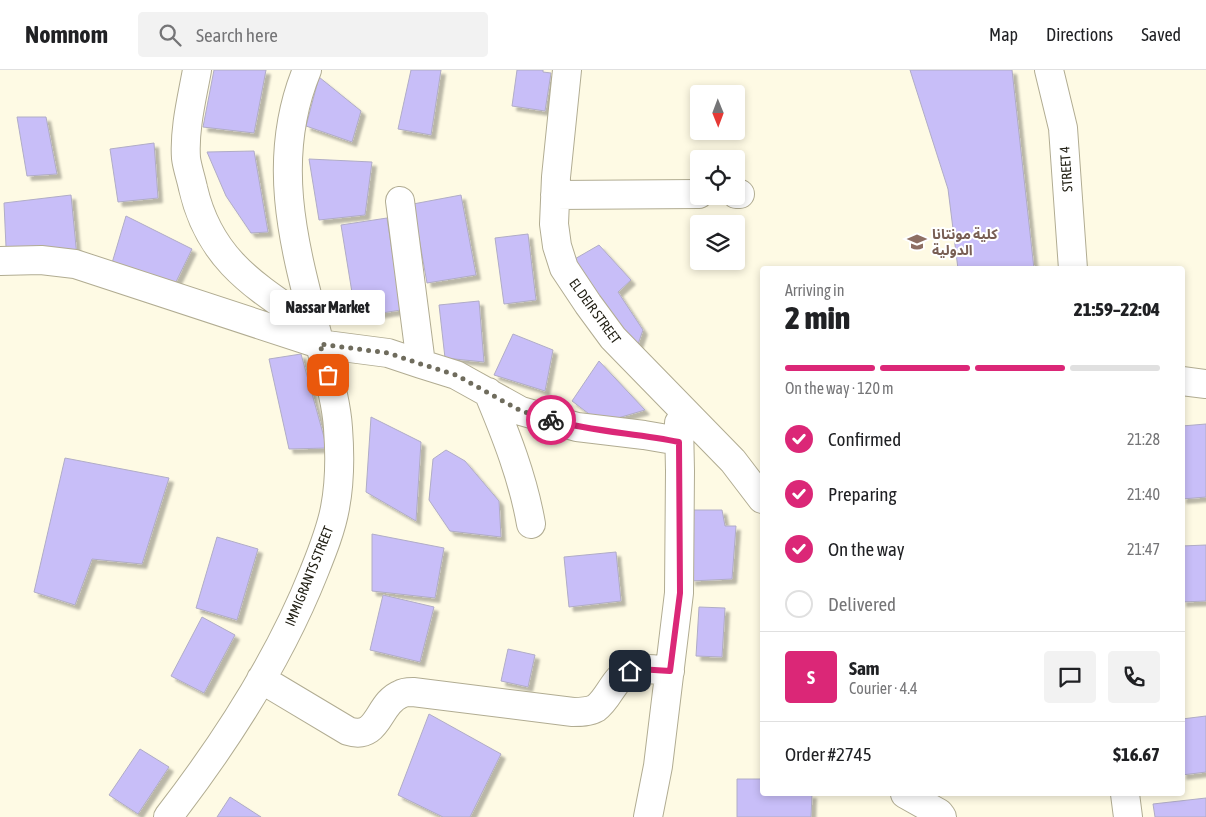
<!DOCTYPE html>
<meta charset="utf-8">
<style>
:root{--surface:#fff;--page:#f2f2f2;--text:#202124;--muted:#757577;--line:#e0e0e0;--accent:#db2777}
body{margin:0;font-family:"Asap Condensed","Noto Sans Arabic",sans-serif;background:var(--page);color:var(--text);height:100vh;display:flex;flex-direction:column;font-size:19px;white-space:nowrap}
*{box-sizing:border-box;margin:0}
p{font-size:16px;color:var(--muted)}
.icon{flex:none;width:28px;height:28px;fill:none;stroke:currentColor;stroke-width:2;stroke-linecap:round;stroke-linejoin:round}
.map{position:relative;flex:1;overflow:hidden}
.panel{position:absolute;left:760px;top:196px;width:425px;height:530px;display:flex;flex-direction:column;background:var(--surface);border-radius:5px;box-shadow:0 2px 8px #0003}
.panel>*{flex:none}
.needle{width:32px;rotate:179deg}
.buttons{position:absolute;left:690px;top:15px;display:grid;gap:10px}
.buttons a{display:grid;place-items:center;width:55px;height:55px;border-radius:5px;background:var(--surface);box-shadow:0 2px 8px #0003;font-size:25px}
.pin{position:absolute;display:grid;place-items:center;width:42px;height:42px;color:#fff;margin:-21px;border-radius:10px;box-shadow:0 2px 8px #0006}
.courier{position:absolute;display:grid;place-items:center;width:50px;height:50px;margin:-25px;border:4px solid #db2777;border-radius:50%;background:#fff;color:#222;box-shadow:0 1px 6px #0007}
.bubble{position:absolute;height:35px;border-radius:5px;background:var(--surface);box-shadow:0 2px 8px #0003;font-size:16px;font-weight:800;line-height:35px;text-align:center}
.summary em{font-style:normal;font-weight:800}
.summary div{display:flex;flex-direction:column-reverse}
.summary{display:flex;align-items:center;justify-content:space-between;height:85px;padding:0 25px}
h1{font-size:32px;font-weight:800;line-height:38px}
.bar{display:grid;grid-template-columns:repeat(4,1fr);gap:8px 5px;align-content:center;height:60px;padding:0 25px}
.bar i{height:6px;border-radius:4px;background:var(--line)}
.bar .active{background:var(--accent)}
.bar p{grid-column:span 4}
.line{display:flex;align-items:center;gap:12px;padding:0 25px;border-top:1px solid var(--line)}
.line div{flex:1}
.round{display:grid;place-items:center;flex:none;width:52px;height:52px;border-radius:5px;background:var(--page)}
ol{padding:0 25px;list-style:none}
li{display:flex;align-items:center;gap:15px;height:55px}
li p{margin-inline-start:auto}
li .icon{padding:5px;border-radius:50%;background:var(--accent);color:#fff;stroke-width:4}
li:last-child{color:var(--muted)}
li i{width:28px;height:28px;border:2px solid var(--line);border-radius:50%}
header{display:flex;align-items:center;gap:30px;box-sizing:border-box;height:70px;padding:0 25px;background:var(--surface);border-bottom:1px solid var(--line)}
header strong{font-size:24px}
nav{display:flex;gap:28px;margin-inline-start:auto;font-size:18px}
.search{width:350px;height:45px;background:var(--page);display:flex;align-items:center;gap:12px;box-sizing:border-box;padding:0 18px;border-radius:5px;color:var(--muted);font-size:19px}
.map>svg:first-child{display:block}
.building{fill:#c8bef8;stroke:#b0acc6;filter:url(#shadow)}
.lines{fill:none;stroke-linecap:round;stroke-linejoin:round}
.minor-casing{stroke:#b1ac92;stroke-width:30}
.minor{stroke:#fff;stroke-width:28}
.done{stroke:#6f6c5d;stroke-width:5;stroke-dasharray:0 9}
.route{stroke:#db2777;stroke-width:6}
.labels{text-anchor:middle;dominant-baseline:central;stroke-width:4;stroke-linejoin:round;paint-order:stroke}
.street-label{font-size:14px;fill:#222015;stroke:#fff}
.education-label{font-size:14px;font-weight:bold;fill:#785e54;stroke:#fff;text-anchor:start}
</style>
<header>
<strong>Nomnom</strong>
<div class="search"><svg class="icon" aria-label="search" viewBox="0 0 24 24"><circle cx="10" cy="10" r="6"/><path d="M15 15l6 6"/></svg>Search here</div>
<nav><a>Map</a><a>Directions</a><a>Saved</a></nav>
</header>
<div class="map">
<svg width="1206" height="747" viewBox="0 0 1206 747">
<defs>
<filter id="shadow"><feDropShadow dx="4.5" dy="4.5" stdDeviation="1" flood-color="#0004"/></filter>
</defs>
<rect width="100%" height="100%" fill="#fefae4"/>
<path class="building" d="M 214,0 L 266,0 L 254,63 L 203,57 Z
M 411,0 L 441,0 L 431,65 L 398,59 Z
M 517,0 L 543,0 L 543,2 L 551,3 L 545,41 L 512,36 Z
M 910,0 L 1012,0 L 1034,199 L 958,199 L 948,119 Z
M 319,7 L 361,41 L 352,72 L 306,56 Z
M 17,47 L 46,47 L 57,104 L 27,106 Z
M 154,73 L 158,128 L 118,132 L 110,79 Z
M 254,81 L 268,162 L 251,163 L 226,126 L 207,82 Z
M 309,89 L 372,92 L 365,145 L 319,150 Z
M 71,125 L 77,187 L 6,177 L 4,133 Z
M 461,125 L 476,205 L 427,213 L 413,134 Z
M 126,146 L 192,179 L 173,218 L 112,193 Z
M 387,148 L 401,240 L 356,247 L 341,155 Z
M 528,164 L 536,230 L 504,234 L 495,168 Z
M 599,175 L 631,210 L 618,222 L 643,260 L 637,277 L 573,190 Z
M 479,231 L 484,292 L 445,288 L 439,235 Z
M 513,264 L 553,280 L 545,321 L 494,305 Z
M 301,284 L 327,378 L 289,379 L 269,289 Z
M 599,291 L 645,340 L 601,353 L 572,331 Z
M 371,347 L 421,372 L 416,451 L 366,422 Z
M 1206,354 L 1206,427 L 1182,429 L 1182,356 Z
M 446,380 L 465,391 L 499,431 L 501,467 L 450,461 L 429,430 L 433,389 Z
M 65,388 L 169,408 L 142,494 L 92,489 L 75,535 L 34,522 Z
M 690,440 L 722,440 L 725,456 L 736,456 L 732,509 L 691,511 Z
M 372,464 L 444,478 L 435,528 L 372,521 Z
M 217,467 L 258,479 L 237,550 L 196,538 Z
M 1206,475 L 1206,531 L 1182,532 L 1182,476 Z
M 616,482 L 621,531 L 569,537 L 564,487 Z
M 383,525 L 434,537 L 420,592 L 370,580 Z
M 699,537 L 725,538 L 722,587 L 696,586 Z
M 202,547 L 235,565 L 204,623 L 171,606 Z
M 508,579 L 535,585 L 528,617 L 501,611 Z
M 429,644 L 501,684 L 470,747 L 443,747 L 398,725 Z
M 1206,646 L 1206,702 L 1182,705 L 1182,649 Z
M 140,679 L 169,697 L 138,744 L 109,725 Z
M 737,709 L 762,709 L 762,724 L 812,724 L 811,747 L 737,747 Z
M 230,727 L 261,747 L 217,747 Z
M 1206,728 L 1206,747 L 1155,747 L 1153,734 Z"/>
<g class="lines">
<g class="minor-casing">
<path id="minor" d="M 197,0 C 192,28 184,59 186,88 C 187,97 191,108 193,118 C 210,192 257,217 315,257
M 567,0 L 556,107 L 554,154 L 557,176 L 564,198 L 588,234 L 613,268 L 733,391 L 762,429
M 1049,0 L 1063,58 L 1073,199
M 736,124 L 740,124
M 555,125 L 699,124
M 400,131 L 421,294
M 0,191 L 41,190 L 75,194 L 319,274 L 388,283 L 421,294 L 456,305 L 521,341 L 577,357 L 644,365 L 679,371
M 1182,311 L 1206,314
M 488,322 C 506,365 523,408 531,454
M 261,609 L 348,661 C 380,671 377,633 401,624 C 404,622 409,622 413,622 L 573,642 C 580,642 589,642 596,638 C 610,628 614,606 631,601 C 643,597 658,600 670,601
M 905,724 L 939,743 L 942,747
M 1125,724 L 1128,747
M 168,747 C 226,672 279,590 314,502 C 322,482 331,460 335,438 C 340,412 340,384 338,358 C 336,328 326,299 319,271 C 295,179 269,92 307,0
M 648,747 L 658,696 L 679,523 L 680,401 L 679,353"/>
</g>
<use href="#minor" class="minor"/>
</g>
<g class="lines">
<path class="done" d="M 328,305 L 320,274 L 388,283 L 421,294 L 456,305 L 521,341 L 551,350"/>
<path class="route" d="M 551,350 C 593,362 637,363 679,372 L 680,523 L 670,601 L 638,599 L 630,601"/>
</g>
<defs>
<g id="school-bare" transform="scale(1.5)"><path d="M0-5L7-2L0 1L-7-2ZM-4 1L0 2.5L4 1V4Q0 6-4 4Z" fill="#8d6e63" stroke="#fff" stroke-width="2.5" paint-order="stroke"/></g>
</defs>
<g fill-rule="evenodd">
<use href="#school-bare" x="917" y="172"/>
</g>
<g class="labels">
<g class="street-label">
<text transform="translate(1066 99) rotate(-94)">STREET 4</text>
<text transform="translate(595 241) rotate(54)">EL DEIR STREET</text>
<text transform="translate(309 506) rotate(-68)">IMMIGRANTS STREET</text>
</g>
<g class="education-label">
<text x="932" y="164">كلية مونتانا<tspan x="932" dy="16">الدولية</tspan></text>
</g>
</g>
</svg>
<div class="buttons">
<a><svg class="needle" viewBox="-14 -14 28 28"><path d="M0-13l5 13h-10z" fill="#e53935"/><path d="M0 13l5-13h-10z" fill="#757577"/></svg></a>
<a><svg class="icon" aria-label="locate" viewBox="0 0 24 24"><circle cx="12" cy="12" r="6"/><path d="M12 2v4M12 18v4M2 12h4M18 12h4"/></svg></a>
<a><svg class="icon" aria-label="layers" viewBox="0 0 24 24"><path d="M12 4l9 5-9 5-9-5zM3 14l9 5 9-5"/></svg></a>
</div>
<div class="pin" style="left:328px;top:305px;background:#ea580c"><svg class="icon" aria-label="bag" viewBox="0 0 24 24"><path d="M5 8h14l-1 12H6zM9 8a3 3 0 0 1 6 0"/></svg></div>
<div class="pin" style="left:630px;top:601px;background:#1f2937"><svg class="icon" aria-label="home" viewBox="0 0 24 24"><path d="M3 11l9-7 9 7M6 9v11h12V9"/></svg></div>
<div class="courier" style="left:551px;top:350px"><svg class="icon" aria-label="bike" viewBox="0 0 24 24"><circle cx="6" cy="16" r="4"/><circle cx="18" cy="16" r="4"/><path d="M6 16l4-8h5l3 8M10 8l3 8H6M13 5h3"/></svg></div>
<div class="bubble" style="left:270px;top:220px;width:115px">Nassar Market</div>
<section class="panel">
<div class="summary"><div><h1>2 min</h1><p>Arriving in</p></div><em>21:59–22:04</em></div>
<div class="bar"><i class="active"></i><i class="active"></i><i class="active"></i><i></i><p>On the way · 120 m</p></div>
<ol>
<li><svg class="icon" aria-label="check" viewBox="0 0 24 24"><path d="M5 12l5 5 9-10"/></svg>Confirmed<p>21:28</p></li>
<li><svg class="icon" aria-label="check" viewBox="0 0 24 24"><path d="M5 12l5 5 9-10"/></svg>Preparing<p>21:40</p></li>
<li><svg class="icon" aria-label="check" viewBox="0 0 24 24"><path d="M5 12l5 5 9-10"/></svg>On the way<p>21:47</p></li>
<li><i></i>Delivered</li>
</ol>
<div class="line" style="height:90px"><b class="round" style="background:var(--accent);color:#fff">S</b><div><b>Sam</b><p>Courier · 4.4</p></div><a class="round"><svg class="icon" aria-label="chat" viewBox="0 0 24 24"><path d="M4 5h16v11H9l-5 4z"/></svg></a><a class="round"><svg class="icon" aria-label="phone" viewBox="0 0 24 24"><path d="M5 4h4l2 5-3 2q2 4 5 5l2-3 5 2v4C11 20 4 13 5 4z"/></svg></a></div>
<div class="line" style="height:65px"><div>Order #2745</div><b>$16.67</b></div>
</section>
</div>
